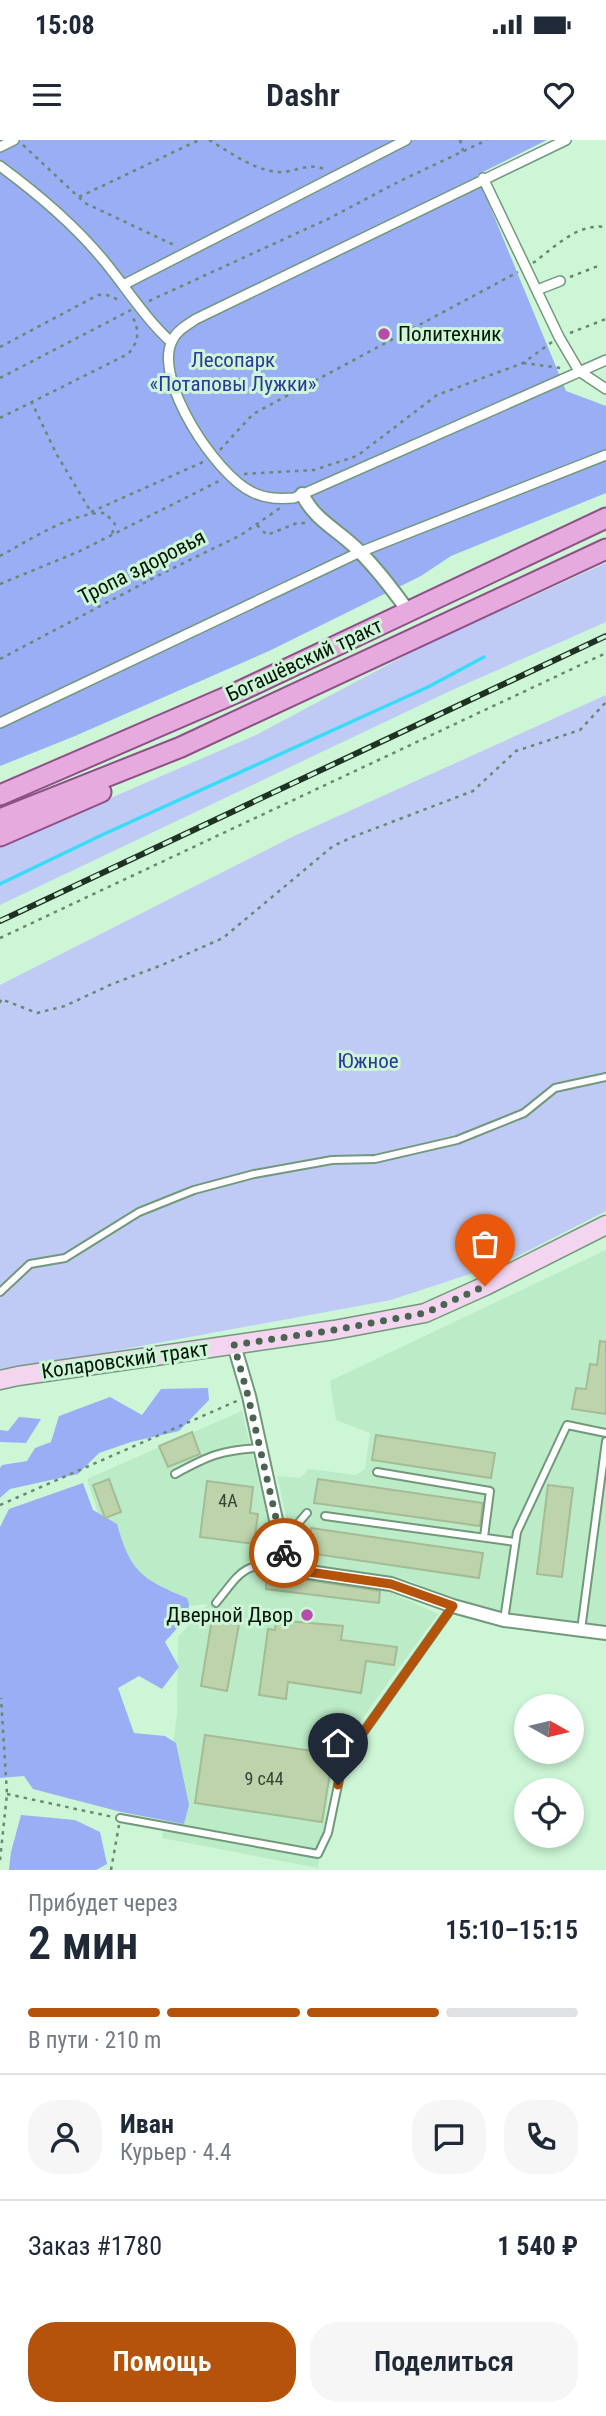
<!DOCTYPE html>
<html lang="ru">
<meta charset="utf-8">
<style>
:root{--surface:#fff;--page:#f6f6f7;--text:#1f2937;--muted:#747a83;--line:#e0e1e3;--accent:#b45309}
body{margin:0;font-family:"Roboto Condensed",sans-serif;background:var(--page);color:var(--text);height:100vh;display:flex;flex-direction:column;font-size:26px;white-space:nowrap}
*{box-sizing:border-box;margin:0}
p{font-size:23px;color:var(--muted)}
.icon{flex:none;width:38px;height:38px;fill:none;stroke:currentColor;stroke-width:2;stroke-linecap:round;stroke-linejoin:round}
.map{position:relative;height:1730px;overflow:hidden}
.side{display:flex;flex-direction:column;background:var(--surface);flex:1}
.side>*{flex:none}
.needle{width:46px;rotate:98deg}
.controls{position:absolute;left:514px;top:1554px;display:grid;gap:14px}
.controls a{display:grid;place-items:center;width:70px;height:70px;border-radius:50%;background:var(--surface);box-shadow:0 4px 10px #0003;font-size:35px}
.pin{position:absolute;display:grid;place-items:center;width:60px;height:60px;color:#fff;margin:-72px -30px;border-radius:50% 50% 50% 0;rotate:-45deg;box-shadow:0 0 7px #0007}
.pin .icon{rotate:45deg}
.courier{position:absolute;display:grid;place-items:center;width:70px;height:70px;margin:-35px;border:5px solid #b45309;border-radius:50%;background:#fff;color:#222;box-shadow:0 2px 9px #0007}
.overview em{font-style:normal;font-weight:600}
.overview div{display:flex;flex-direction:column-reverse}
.overview{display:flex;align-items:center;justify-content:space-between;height:119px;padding:0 28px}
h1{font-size:46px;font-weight:600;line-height:52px}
.bar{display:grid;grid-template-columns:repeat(4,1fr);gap:10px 7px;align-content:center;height:84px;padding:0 28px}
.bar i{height:9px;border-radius:5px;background:var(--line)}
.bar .current{background:var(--accent)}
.bar p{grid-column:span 4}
.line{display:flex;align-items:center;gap:18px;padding:0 28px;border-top:2px solid var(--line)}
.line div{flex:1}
.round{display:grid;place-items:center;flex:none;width:74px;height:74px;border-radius:28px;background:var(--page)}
.button{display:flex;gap:14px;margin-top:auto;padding:14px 28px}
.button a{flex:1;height:80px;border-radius:28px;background:var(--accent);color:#fff;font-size:28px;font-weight:600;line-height:80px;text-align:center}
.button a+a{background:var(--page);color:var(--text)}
.status{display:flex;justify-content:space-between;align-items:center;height:49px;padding:0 35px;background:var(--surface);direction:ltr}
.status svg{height:19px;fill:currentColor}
header{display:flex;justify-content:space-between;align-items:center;height:91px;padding:0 28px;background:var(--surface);font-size:32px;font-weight:600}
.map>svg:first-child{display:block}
.built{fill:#bbebc7}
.green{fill:#bfcbf4}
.forest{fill:#9aaef6}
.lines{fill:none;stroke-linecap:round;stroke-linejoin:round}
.stream{stroke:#38dcf8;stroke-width:3.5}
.building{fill:#bcd3ab;stroke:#a4bb93;stroke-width:2}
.service-casing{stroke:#72987b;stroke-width:10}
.pedestrian-casing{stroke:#72987b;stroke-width:12}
.minor-casing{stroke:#72987b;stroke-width:16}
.secondary-casing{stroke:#72987b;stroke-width:21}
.primary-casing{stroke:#8e5187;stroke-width:23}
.path{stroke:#6a8771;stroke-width:2.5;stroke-dasharray:3.5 5;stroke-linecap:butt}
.service{stroke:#fff;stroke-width:6}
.pedestrian{stroke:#fff;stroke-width:9}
.minor{stroke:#fff;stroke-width:12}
.secondary{stroke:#f3d5ef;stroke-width:18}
.primary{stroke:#e7aadf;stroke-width:19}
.rail-casing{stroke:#1e3123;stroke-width:6}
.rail{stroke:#ccf6d6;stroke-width:3.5;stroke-dasharray:10;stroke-linecap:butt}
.done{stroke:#4b6451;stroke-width:7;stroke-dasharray:0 12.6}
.route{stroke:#b45309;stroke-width:9}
.poi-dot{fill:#b84cac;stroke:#ccf6d6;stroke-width:2.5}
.labels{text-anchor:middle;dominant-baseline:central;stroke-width:6;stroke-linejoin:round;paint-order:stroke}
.number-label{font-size:18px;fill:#344432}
.poi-label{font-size:21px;fill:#06150a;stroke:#ccf6d6;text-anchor:start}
.park-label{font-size:21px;fill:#2d379d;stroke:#ccf6d6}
.street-label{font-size:21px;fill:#06150a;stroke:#ccf6d6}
</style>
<div class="status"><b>15:08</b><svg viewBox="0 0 49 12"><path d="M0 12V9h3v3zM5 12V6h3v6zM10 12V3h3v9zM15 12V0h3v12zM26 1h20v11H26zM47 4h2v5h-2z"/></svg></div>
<header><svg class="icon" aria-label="menu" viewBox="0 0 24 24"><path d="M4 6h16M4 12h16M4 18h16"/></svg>Dashr<svg class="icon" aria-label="heart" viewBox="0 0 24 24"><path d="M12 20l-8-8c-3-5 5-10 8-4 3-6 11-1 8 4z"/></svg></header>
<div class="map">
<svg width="606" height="1730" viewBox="0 0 606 1730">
<rect width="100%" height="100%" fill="#ccf6d6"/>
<path class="built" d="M 606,1110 L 606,1488 L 506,1474 L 429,1452 L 412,1441 L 307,1426 L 294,1411 L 277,1336 L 300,1338 L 309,1329 L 356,1335 L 365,1329 L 370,1293 L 336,1280 L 330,1241 Z
M 242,1271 L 274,1405 L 284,1429 L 390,1452 L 438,1474 L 351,1594 L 336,1607 L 318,1728 L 162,1698 L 177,1573 L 178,1497 L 208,1464 L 139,1472 L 109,1407 L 87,1339 Z"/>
<path class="green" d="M 606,423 L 606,482 L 450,551 L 0,765 L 0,706 L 256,595 L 425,505 Z
M 606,555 L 606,1071 L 506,1122 L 391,1160 L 0,1232 L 0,845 L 292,697 Z"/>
<path class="forest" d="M 0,0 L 547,0 L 477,35 L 566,251 L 606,266 L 606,353 L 451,416 L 421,436 L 269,511 L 75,596 L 0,626 Z
M 208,1248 L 209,1260 L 179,1291 L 131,1302 L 99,1313 L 78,1334 L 10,1349 L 0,1358 L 0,1328 L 2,1325 L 27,1321 L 35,1308 L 51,1302 L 59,1276 L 110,1257 L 142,1275 L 161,1249 Z
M 19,1277 L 41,1279 L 26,1303 L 0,1302 L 0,1290 L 8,1291 Z
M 83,1343 L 93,1370 L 117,1384 C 131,1433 142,1439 187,1458 C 195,1473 175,1490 165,1502 L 179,1527 L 162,1549 L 139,1536 L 118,1548 L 134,1593 L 165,1596 L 176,1603 L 189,1665 L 184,1684 L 121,1672 L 33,1649 L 24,1636 L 0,1638 L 0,1387 L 9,1369 Z
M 21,1675 L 75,1680 L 100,1692 L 107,1724 L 96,1730 L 9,1730 L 11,1712 Z"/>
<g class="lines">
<path class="stream" d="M 0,744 L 104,694 L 428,547 L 484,517"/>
</g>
<path class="building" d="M 600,1201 L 606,1202 L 606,1274 L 572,1269 L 576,1248 L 586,1249 L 590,1224 L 597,1225 Z
M 192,1292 L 200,1314 L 168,1327 L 159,1306 Z
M 376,1295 L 495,1313 L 491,1338 L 372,1320 Z
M 109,1339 L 121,1372 L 105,1378 L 93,1345 Z
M 318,1339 L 483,1363 L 480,1386 L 314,1363 Z
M 207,1341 L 253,1347 L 250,1373 L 258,1374 L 254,1404 L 200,1397 Z
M 548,1345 L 573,1348 L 562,1437 L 537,1434 Z
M 311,1388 L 483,1413 L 479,1438 L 308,1413 Z
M 267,1434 L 380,1451 L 379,1463 L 266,1449 Z
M 212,1479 L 239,1484 L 227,1551 L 201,1546 Z
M 276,1480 L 343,1486 L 341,1500 L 397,1507 L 394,1525 L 366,1521 L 361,1553 L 288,1542 L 286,1559 L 259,1555 L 268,1489 L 275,1490 Z
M 205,1595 L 333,1614 L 322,1682 L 195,1663 Z"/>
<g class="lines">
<g class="service-casing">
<path id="service" d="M 0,1152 L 30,1124 L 65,1118 L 139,1072 L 194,1050 L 254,1034 L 332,1020 L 375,1019 L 457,1000 L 524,973 L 555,948 L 606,937
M 377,1332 L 490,1351 L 484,1397
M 175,1334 C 208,1316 221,1310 260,1308
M 325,1376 L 515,1402
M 279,1390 L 295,1387 L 307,1373
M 216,1463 C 244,1428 240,1427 285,1421
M 504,1480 L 517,1392 L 567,1285 L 606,1293
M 581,1490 L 606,1301
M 120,1678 L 318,1714 L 328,1693 L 343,1621 L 453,1466"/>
</g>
<g class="pedestrian-casing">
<path id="pedestrian" d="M 566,0 L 196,179 C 187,185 176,191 172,201 C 153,240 216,335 252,352 C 266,359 279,359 294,358 L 606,220
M 0,7 L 14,0
M 0,26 C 38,54 75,85 105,122 C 127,149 145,178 171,202
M 483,38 L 559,197 L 579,231 L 606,249
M 123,145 L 406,0
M 537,150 L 560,141
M 0,583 L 360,412 L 606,315"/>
</g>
<g class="minor-casing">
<path id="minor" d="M 302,354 C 316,382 339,390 359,411 C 377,429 393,450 408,471
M 234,1205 L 249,1256 L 285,1421 L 302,1431 L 391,1444 L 453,1466 L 504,1480 L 606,1493"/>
</g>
<g class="secondary-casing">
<path id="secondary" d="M 0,1240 L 18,1236 L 334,1190 L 425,1173 L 485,1146 L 606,1085"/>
</g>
<g class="primary-casing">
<path id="primary" d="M 0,655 L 238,552 L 606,378
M 0,679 L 181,607 L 606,409
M 0,696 L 101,652"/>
</g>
<path class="path" d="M 209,0 C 230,12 253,30 278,32 C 295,33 309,21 326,30
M 460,0 L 463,11
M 23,5 L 85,63 L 176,106
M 79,57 L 199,0
M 533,123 C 555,107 577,83 606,87
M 570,137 L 598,126
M 149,161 L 330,78 L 398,42 L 487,0
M 570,193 L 606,179
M 0,207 L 98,155 L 107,155 L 119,160
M 523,223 L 561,228
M 0,238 L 131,170
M 31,261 L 57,315 L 91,372
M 0,278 L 128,214 C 139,202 140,190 132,176
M 220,310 L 253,274 L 518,132
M 244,334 L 314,330 L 357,316 L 437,255 L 523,223 L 552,202
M 91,372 L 203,322
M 257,385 L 267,395 L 297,383 L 308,383
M 0,416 C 30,400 71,372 105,373 L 115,384 L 112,394
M 0,444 L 80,411 L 221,340
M 0,519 L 163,433 L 241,395 L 280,368
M 0,798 L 606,513
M 0,863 L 1,859 L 37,873 L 65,866 L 112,844 L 162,825 L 223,798 L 333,706 L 355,696 L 473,651 L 516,611 L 580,590 L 606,562
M 0,1365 L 239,1260
M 7,1654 L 113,1677
M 0,1720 L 7,1654 L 1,1558
M 111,1730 L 119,1685"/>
<use href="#service" class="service"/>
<use href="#pedestrian" class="pedestrian"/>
<use href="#minor" class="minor"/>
<use href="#secondary" class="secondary"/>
<use href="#primary" class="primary"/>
<g class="rail-casing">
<path id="rail" d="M 0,781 L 606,496"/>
</g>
<use href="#rail" class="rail"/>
</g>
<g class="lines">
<path class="done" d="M 284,1413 L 248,1256 L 234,1205 L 334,1190 L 425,1173 L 485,1146"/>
<path class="route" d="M 284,1413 L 285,1421 L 302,1431 L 391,1444 L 453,1466 L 343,1621 L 338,1645"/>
</g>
<g class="poi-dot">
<circle cx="384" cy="194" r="7"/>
<circle cx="307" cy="1475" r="7"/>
</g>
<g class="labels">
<g class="number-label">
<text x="228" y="1360">4А</text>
<text x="264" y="1638">9 с44</text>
</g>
<g class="poi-label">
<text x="398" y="194">Политехник</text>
<text x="293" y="1475" text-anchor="end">Дверной Двор</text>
</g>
<g class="park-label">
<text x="233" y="220">Лесопарк<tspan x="233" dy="24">«Потаповы Лужки»</tspan></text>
<text x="368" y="921">Южное</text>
</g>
<g class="street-label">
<text transform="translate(142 427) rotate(-27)">Тропа здоровья</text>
<text transform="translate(304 520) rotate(-25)">Богашёвский тракт</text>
<text transform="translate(125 1220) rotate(-8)">Коларовский тракт</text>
</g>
</g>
</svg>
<div class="controls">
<a><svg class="needle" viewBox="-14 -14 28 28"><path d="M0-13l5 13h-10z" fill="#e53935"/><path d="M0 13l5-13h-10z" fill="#747a83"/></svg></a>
<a><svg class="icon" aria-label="locate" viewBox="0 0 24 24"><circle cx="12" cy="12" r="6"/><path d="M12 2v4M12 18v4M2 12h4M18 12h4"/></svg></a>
</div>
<div class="pin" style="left:485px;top:1146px;background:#ea580c"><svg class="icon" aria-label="bag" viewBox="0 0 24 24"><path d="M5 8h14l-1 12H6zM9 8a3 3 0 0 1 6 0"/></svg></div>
<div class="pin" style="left:338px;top:1645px;background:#1f2937"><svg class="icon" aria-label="home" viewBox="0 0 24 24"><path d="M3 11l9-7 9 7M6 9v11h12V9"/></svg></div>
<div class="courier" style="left:284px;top:1413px"><svg class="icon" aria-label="bike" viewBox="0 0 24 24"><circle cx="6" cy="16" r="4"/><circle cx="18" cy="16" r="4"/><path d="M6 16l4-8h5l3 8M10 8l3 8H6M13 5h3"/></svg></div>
</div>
<section class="side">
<div class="overview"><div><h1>2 мин</h1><p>Прибудет через</p></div><em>15:10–15:15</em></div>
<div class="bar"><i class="current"></i><i class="current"></i><i class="current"></i><i></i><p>В пути · 210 m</p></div>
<div class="line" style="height:126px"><a class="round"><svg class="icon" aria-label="person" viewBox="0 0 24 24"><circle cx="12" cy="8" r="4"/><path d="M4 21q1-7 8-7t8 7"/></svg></a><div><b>Иван</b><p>Курьер · 4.4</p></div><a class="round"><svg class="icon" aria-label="chat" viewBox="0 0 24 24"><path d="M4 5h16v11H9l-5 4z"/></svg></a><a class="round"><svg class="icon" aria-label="phone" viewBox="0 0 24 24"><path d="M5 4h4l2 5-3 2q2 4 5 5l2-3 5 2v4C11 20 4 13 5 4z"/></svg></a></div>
<div class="line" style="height:91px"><div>Заказ #1780</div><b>1 540 ₽</b></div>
<div class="button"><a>Помощь</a><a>Поделиться</a></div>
</section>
